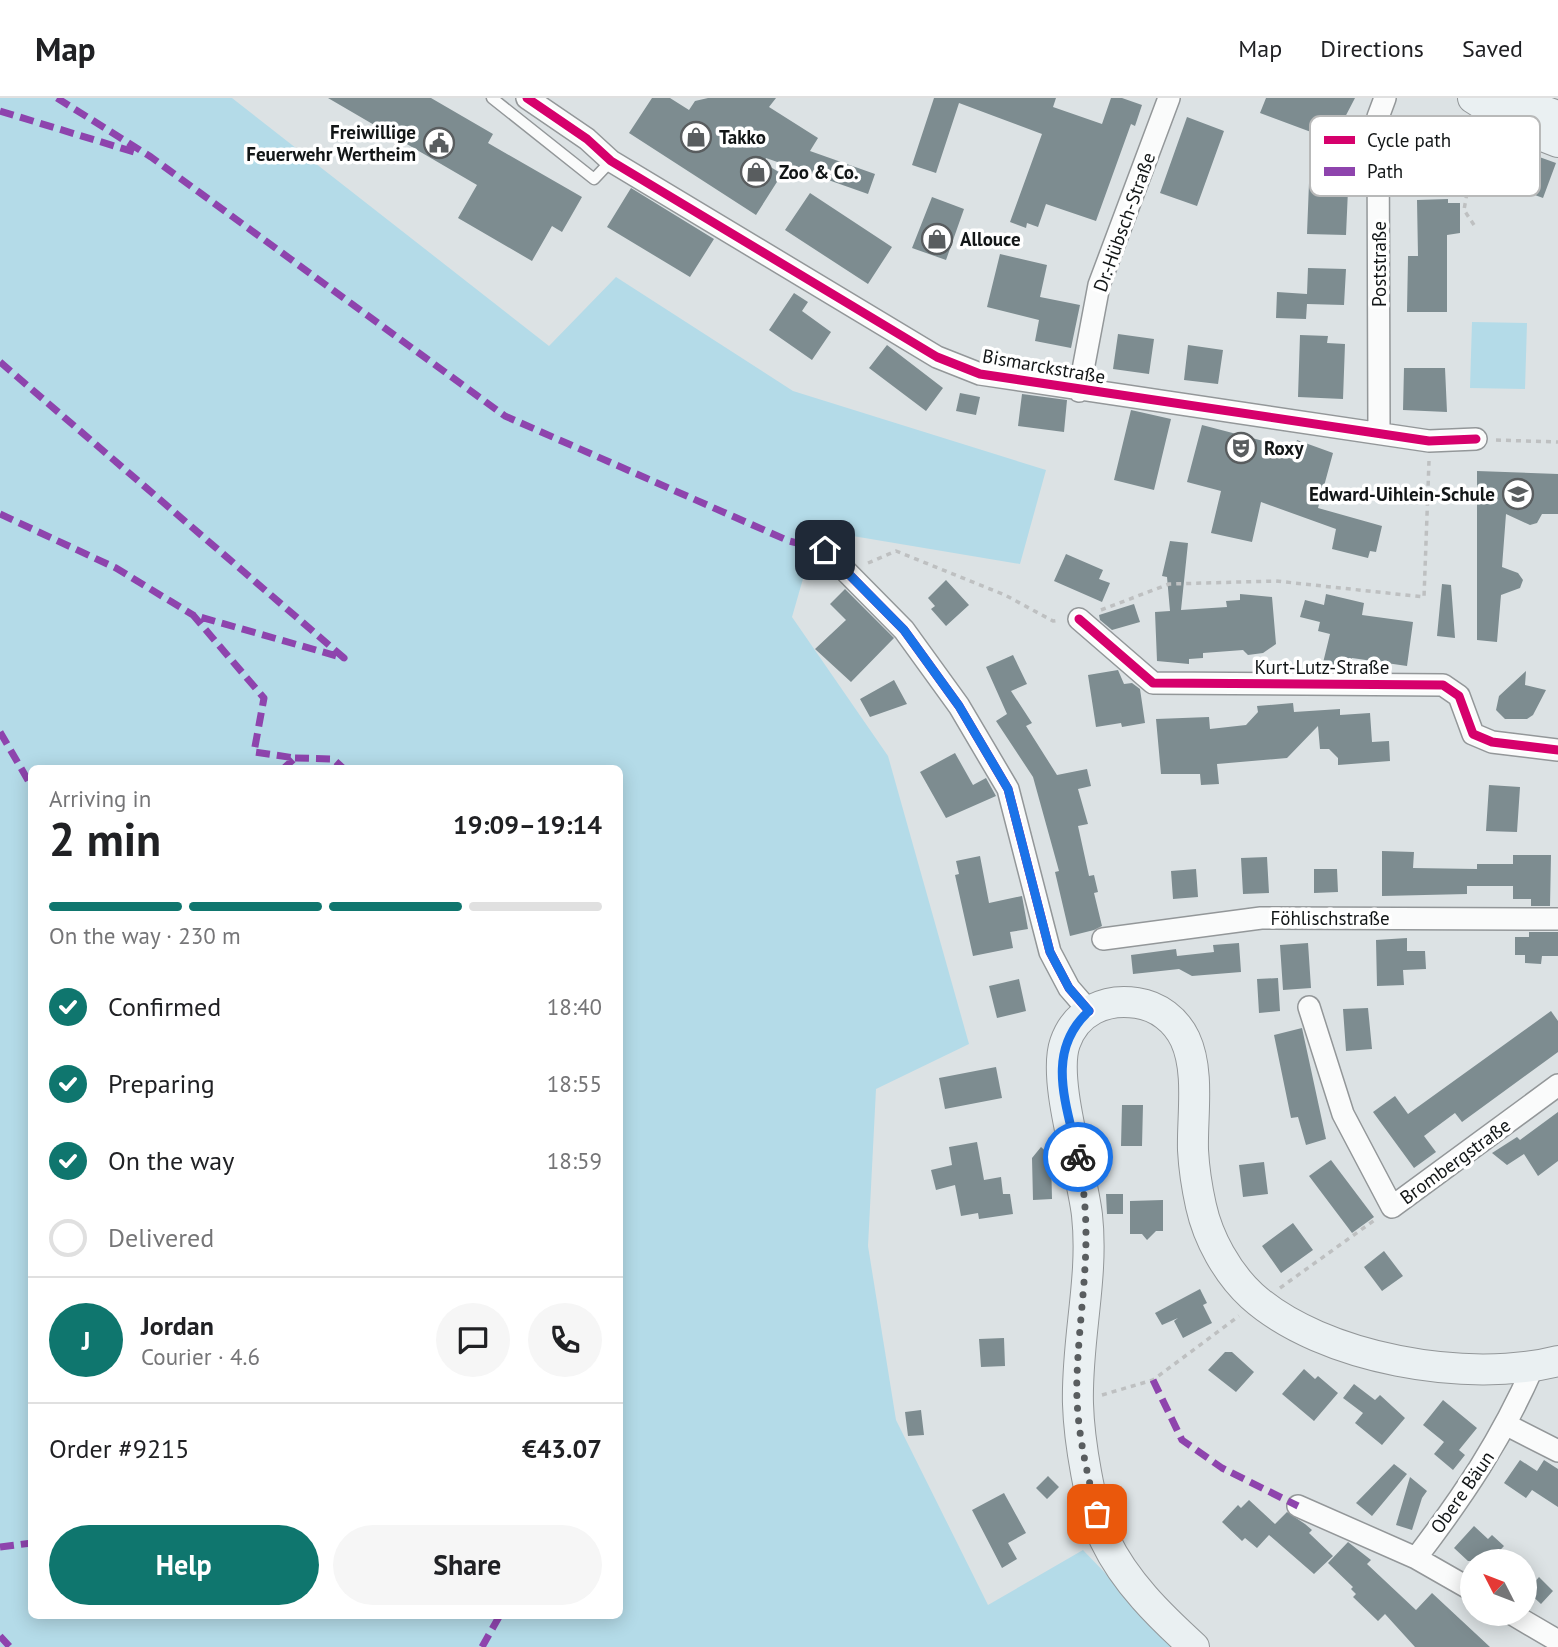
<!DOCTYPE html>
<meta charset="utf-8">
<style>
:root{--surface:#fff;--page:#f6f6f6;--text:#202124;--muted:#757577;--line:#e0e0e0;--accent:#0f766e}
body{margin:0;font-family:"PT Sans",sans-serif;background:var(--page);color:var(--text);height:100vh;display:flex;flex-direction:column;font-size:26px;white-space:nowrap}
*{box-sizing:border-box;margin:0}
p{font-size:23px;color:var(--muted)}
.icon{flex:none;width:38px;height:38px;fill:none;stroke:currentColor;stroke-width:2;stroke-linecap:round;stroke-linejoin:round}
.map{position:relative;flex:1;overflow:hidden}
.drawer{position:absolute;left:28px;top:667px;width:595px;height:854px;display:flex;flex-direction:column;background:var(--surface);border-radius:10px;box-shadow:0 4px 18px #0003}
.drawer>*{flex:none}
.needle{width:46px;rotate:312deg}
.buttons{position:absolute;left:1460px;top:1451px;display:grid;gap:14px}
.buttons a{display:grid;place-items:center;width:77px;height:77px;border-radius:50%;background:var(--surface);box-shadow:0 4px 18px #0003;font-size:35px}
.pin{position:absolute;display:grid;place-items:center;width:60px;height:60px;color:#fff;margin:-30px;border-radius:14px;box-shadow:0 4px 10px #0006}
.courier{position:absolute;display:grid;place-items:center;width:70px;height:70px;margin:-35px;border:5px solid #1a73e8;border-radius:50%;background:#fff;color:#222;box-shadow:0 2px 9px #0007}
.overview em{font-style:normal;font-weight:600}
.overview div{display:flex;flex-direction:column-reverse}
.overview{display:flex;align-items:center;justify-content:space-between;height:119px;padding:0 21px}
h1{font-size:46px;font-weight:600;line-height:52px}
.bar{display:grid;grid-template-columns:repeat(4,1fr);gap:10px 7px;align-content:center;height:84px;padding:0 21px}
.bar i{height:9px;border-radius:5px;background:var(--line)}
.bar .selected{background:var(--accent)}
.bar p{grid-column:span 4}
.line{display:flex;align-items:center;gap:18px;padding:0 21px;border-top:2px solid var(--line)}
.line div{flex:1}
.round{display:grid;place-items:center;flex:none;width:74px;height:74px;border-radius:37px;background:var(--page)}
ol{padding:0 21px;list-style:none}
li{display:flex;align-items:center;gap:21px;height:77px}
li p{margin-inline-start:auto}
li .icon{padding:7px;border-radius:50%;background:var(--accent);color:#fff;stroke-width:4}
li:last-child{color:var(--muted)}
li i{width:38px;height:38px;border:4px solid var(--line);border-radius:50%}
.button{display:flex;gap:14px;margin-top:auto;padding:14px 21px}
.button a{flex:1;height:80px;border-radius:42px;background:var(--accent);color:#fff;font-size:28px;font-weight:600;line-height:80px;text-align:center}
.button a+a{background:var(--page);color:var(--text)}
header{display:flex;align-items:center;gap:42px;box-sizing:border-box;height:98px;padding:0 35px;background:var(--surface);border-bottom:2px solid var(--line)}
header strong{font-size:33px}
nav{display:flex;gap:38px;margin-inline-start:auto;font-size:24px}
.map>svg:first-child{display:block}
.green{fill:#b4dbe8;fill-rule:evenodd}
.building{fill:#7d8c90}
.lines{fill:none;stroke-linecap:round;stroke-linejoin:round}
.lane-casing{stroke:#939799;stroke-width:13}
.street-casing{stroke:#939799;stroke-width:24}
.secondary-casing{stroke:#939799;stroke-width:32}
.path{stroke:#bec0c1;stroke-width:3.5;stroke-dasharray:5 5;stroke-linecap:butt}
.lane{stroke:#fafbfb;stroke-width:10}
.street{stroke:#fafbfb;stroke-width:21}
.secondary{stroke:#eaf0f2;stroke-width:30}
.quiet{stroke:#8e44ad;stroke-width:7;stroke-dasharray:14 7;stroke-linecap:butt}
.cycleway-casing{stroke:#fff;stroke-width:13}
.cycleway{stroke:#d6006c;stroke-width:9}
.done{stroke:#595d5f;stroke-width:7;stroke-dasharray:0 12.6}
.route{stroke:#1a73e8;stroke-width:9}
.labels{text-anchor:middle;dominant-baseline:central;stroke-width:7;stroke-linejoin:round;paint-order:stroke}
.poi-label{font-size:19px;font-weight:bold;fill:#121617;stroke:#fff;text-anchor:start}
.street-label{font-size:19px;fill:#121617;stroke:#fff}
.key{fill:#fff;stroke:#b8b9b9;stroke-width:2}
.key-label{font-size:19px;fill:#121617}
</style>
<header>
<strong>Map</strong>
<nav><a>Map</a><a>Directions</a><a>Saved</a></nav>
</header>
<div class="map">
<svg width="1558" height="1549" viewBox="0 0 1558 1549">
<rect width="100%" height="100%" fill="#dce2e4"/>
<path class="green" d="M 0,0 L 232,0 L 549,248 L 616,179 L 793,293 L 1046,372 L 1020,466 L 817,432 L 792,519 L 888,658 L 969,946 L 876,991 L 868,1148 L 896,1322 L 988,1507 L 1083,1452 L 1176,1549 L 0,1549 ZM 32,670 L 620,670 L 620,1517 L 32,1517 Z
M 1472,224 L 1527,225 L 1525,291 L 1470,290 Z"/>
<path class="building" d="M 328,0 L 431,0 L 493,36 L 488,45 L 582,99 L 562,134 L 552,128 L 532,163 L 458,120 L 477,87 Z
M 652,0 L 670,0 L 689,12 L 695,3 L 708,0 L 776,0 L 769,9 L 818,40 L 810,53 L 875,76 L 868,96 L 766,60 L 764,65 L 782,76 L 756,117 L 629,35 Z
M 934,0 L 1056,0 L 1053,9 L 1102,26 L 1111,0 L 1122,0 L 1142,7 L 1135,28 L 1131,26 L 1096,123 L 1046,106 L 1038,129 L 1027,125 L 1026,130 L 1010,124 L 1042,36 L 959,5 L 936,75 L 912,67 Z
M 1266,0 L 1355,0 L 1343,23 L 1340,69 L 1349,69 L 1346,137 L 1307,136 L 1311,34 L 1260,15 Z
M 1187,19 L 1224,33 L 1197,108 L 1160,95 Z
M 1500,45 L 1556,65 L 1543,100 L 1488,80 Z
M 631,90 L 714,141 L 690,179 L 607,129 Z
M 810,95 L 892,149 L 868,186 L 785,132 Z
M 932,99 L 964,111 L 946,162 L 912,150 Z
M 1448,101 L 1448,105 L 1460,105 L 1460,135 L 1447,137 L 1447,214 L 1407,214 L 1408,158 L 1418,158 L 1417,102 Z
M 1000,156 L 1047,167 L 1040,199 L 1080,207 L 1071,250 L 1035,243 L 1039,222 L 987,209 Z
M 1308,170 L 1346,171 L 1344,207 L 1307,206 L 1306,221 L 1276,220 L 1277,194 L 1307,196 Z
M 794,195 L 808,204 L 802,213 L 831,234 L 812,262 L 769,232 Z
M 1118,236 L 1154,241 L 1149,276 L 1113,271 Z
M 1300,237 L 1328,238 L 1327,245 L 1345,246 L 1343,301 L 1298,299 Z
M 887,247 L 943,290 L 926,313 L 869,270 Z
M 1188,247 L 1223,252 L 1218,286 L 1184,282 Z
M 1404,270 L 1445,270 L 1447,314 L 1403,312 Z
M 960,295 L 980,299 L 976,317 L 956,313 Z
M 1022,296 L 1067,302 L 1064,334 L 1018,328 Z
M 1131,312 L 1171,321 L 1154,392 L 1114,382 Z
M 1202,327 L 1294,351 L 1297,342 L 1333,355 L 1318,410 L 1382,428 L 1376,454 L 1370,453 L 1368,460 L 1332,451 L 1336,431 L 1261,404 L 1252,444 L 1211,435 L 1221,393 L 1187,384 Z
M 1477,373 L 1558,376 L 1558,416 L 1542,416 L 1537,425 L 1530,427 L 1506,416 L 1502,469 L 1518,475 L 1523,482 L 1520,490 L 1501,497 L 1497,544 L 1477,542 Z
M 1170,443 L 1188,445 L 1181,512 L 1227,509 L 1226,503 L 1240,502 L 1240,496 L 1272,499 L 1276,546 L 1263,555 L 1248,557 L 1243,552 L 1203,555 L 1203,560 L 1189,561 L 1189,566 L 1157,563 L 1155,514 L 1170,513 L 1167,479 L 1162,478 Z
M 1066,456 L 1103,472 L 1099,481 L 1110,485 L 1102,504 L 1054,483 Z
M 946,482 L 969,507 L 946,528 L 931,511 L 935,508 L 928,500 Z
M 1442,486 L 1451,487 L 1455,540 L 1437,538 Z
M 845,491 L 894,540 L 851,584 L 815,551 L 846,522 L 830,506 Z
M 1326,496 L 1364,505 L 1362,517 L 1413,524 L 1407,568 L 1352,560 L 1349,573 L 1322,569 L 1330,536 L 1318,533 L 1320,524 L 1300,519 L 1305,502 L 1324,507 Z
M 1134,506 L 1140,524 L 1112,532 L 1100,522 L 1099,517 Z
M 1013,557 L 1027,586 L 1011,593 L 1032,625 L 1026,628 L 1057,677 L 1087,671 L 1091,688 L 1078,691 L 1088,726 L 1078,728 L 1089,778 L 1094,777 L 1098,794 L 1094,795 L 1102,828 L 1094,832 L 1070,838 L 1055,774 L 1059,773 L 1033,679 L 996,623 L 1007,616 L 986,569 Z
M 1118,572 L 1124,586 L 1132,585 L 1140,591 L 1145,625 L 1122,629 L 1121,625 L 1096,629 L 1088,577 Z
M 1526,573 L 1525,587 L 1546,592 L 1533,617 L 1527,621 L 1505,621 L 1496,612 L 1499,598 Z
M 894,582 L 907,606 L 870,619 L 860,601 Z
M 1293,605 L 1294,614 L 1340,611 L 1340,617 L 1370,615 L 1372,644 L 1389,643 L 1390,663 L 1338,667 L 1338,660 L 1329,651 L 1320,651 L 1318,628 L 1287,660 L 1217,666 L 1219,686 L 1201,687 L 1200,676 L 1161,676 L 1156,621 L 1209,619 L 1210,631 L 1246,627 L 1258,614 L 1257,608 Z
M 955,655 L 973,687 L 986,680 L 996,698 L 946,720 L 920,674 Z
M 1489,687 L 1520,689 L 1517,734 L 1486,733 Z
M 1382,753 L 1414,754 L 1413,770 L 1477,771 L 1477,766 L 1513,766 L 1513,757 L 1551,757 L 1550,808 L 1531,808 L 1531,801 L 1513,801 L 1513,788 L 1467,788 L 1467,796 L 1382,798 Z
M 980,758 L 989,805 L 1022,798 L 1028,831 L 1010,834 L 1013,850 L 973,858 L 955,777 L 959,776 L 956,763 Z
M 1267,759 L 1269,795 L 1243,796 L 1241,760 Z
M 1196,771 L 1198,799 L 1173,801 L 1171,773 Z
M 1314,771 L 1337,771 L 1338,794 L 1314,795 Z
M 1529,834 L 1558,834 L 1558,858 L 1542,858 L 1541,866 L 1525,865 L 1525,857 L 1515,857 L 1515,839 L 1529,839 Z
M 1407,840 L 1407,853 L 1425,853 L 1426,871 L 1403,872 L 1404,887 L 1377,888 L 1376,842 Z
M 1239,845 L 1241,874 L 1192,878 L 1179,871 L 1133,876 L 1131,857 L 1176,851 L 1177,858 L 1214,854 L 1213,847 Z
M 1308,845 L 1311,890 L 1283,892 L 1280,847 Z
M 1278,880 L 1280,913 L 1259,915 L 1257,881 Z
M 1019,881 L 1026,913 L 997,920 L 989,888 Z
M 1368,910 L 1372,951 L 1346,953 L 1343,911 Z
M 1551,913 L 1558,923 L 1558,954 L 1462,1024 L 1455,1015 L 1424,1038 L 1436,1054 L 1414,1070 L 1373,1014 L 1395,998 L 1408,1016 Z
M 1302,930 L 1326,1041 L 1306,1047 L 1298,1019 L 1291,1020 L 1274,937 Z
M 996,969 L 1002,1000 L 945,1011 L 939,980 Z
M 1122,1007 L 1143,1007 L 1142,1048 L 1121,1048 Z
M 1558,1014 L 1558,1063 L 1538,1078 L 1524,1056 L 1507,1067 L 1492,1055 L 1517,1039 L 1520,1042 Z
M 977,1044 L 984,1082 L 1001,1079 L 1003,1096 L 1010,1096 L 1013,1116 L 979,1121 L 978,1115 L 961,1118 L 955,1087 L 936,1092 L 931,1072 L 952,1067 L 949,1049 Z
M 1041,1049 L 1051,1058 L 1052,1101 L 1033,1102 L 1032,1060 Z
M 1331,1062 L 1374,1119 L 1352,1135 L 1309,1078 Z
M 1264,1064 L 1268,1096 L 1243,1099 L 1239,1067 Z
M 1106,1096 L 1123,1096 L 1123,1116 L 1107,1116 Z
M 1163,1102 L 1163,1133 L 1156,1133 L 1147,1142 L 1142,1136 L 1130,1136 L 1130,1103 Z
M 1293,1125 L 1313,1152 L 1281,1175 L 1262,1148 Z
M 1384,1153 L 1403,1178 L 1382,1193 L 1364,1169 Z
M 1200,1191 L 1207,1205 L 1203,1207 L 1212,1225 L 1183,1240 L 1174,1223 L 1178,1220 L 1162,1227 L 1155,1215 Z
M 1004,1240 L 1005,1268 L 981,1269 L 979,1241 Z
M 1225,1254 L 1232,1254 L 1254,1274 L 1236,1294 L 1208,1272 Z
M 1304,1271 L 1315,1281 L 1318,1278 L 1338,1295 L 1314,1323 L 1282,1296 Z
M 1354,1286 L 1375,1302 L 1380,1297 L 1405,1320 L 1382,1347 L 1355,1325 L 1363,1315 L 1343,1300 Z
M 1443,1302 L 1477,1330 L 1459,1352 L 1465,1357 L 1453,1372 L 1434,1356 L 1444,1344 L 1423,1327 Z
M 921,1312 L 924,1337 L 908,1338 L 905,1314 Z
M 1520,1362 L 1537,1373 L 1544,1362 L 1558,1371 L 1558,1409 L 1532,1392 L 1526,1400 L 1504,1385 Z
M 1394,1366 L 1407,1376 L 1372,1418 L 1356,1405 Z
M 1048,1378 L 1059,1389 L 1047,1401 L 1036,1390 Z
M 1410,1379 L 1427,1393 L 1422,1400 L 1412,1432 L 1396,1427 Z
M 1004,1395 L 1026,1435 L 1008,1445 L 1017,1461 L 1002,1470 L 972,1412 Z
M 1249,1402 L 1275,1426 L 1287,1414 L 1305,1426 L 1312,1432 L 1309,1435 L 1333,1458 L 1314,1476 L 1269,1437 L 1257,1450 L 1245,1440 L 1242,1443 L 1222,1424 L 1238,1407 L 1241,1410 Z
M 1474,1428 L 1488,1441 L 1492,1437 L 1504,1448 L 1490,1463 L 1468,1463 L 1454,1450 Z
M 1348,1444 L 1371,1462 L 1367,1466 L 1416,1512 L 1432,1495 L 1490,1549 L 1415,1549 L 1385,1516 L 1378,1523 L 1353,1499 L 1356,1496 L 1351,1491 L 1353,1489 L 1328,1465 Z
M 1539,1479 L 1553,1493 L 1541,1506 L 1527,1493 Z"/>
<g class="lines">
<g class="lane-casing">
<path id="lane" d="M 492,0 L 594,81 L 611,63"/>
</g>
<g class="street-casing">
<path id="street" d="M 527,0 L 587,41 L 611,63 L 937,259 L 980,276 L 1429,343 L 1476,341
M 1079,293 L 1099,187 L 1169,0
M 1379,333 L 1378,19 L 1385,0
M 825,452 L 904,532 L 959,608 L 1008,691 L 1050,854 L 1069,890 L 1089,913
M 1079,521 L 1153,585 L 1443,587 L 1459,598 L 1473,636 L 1492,644 L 1558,652
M 1103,841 L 1261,820 L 1558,821
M 1309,909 L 1343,1016 L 1392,1109 L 1558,987
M 1507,1327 L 1558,1353
M 1298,1408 L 1416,1460 L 1472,1492
M 1416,1460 C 1464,1397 1501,1342 1533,1269
M 1512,1516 L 1558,1543"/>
</g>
<g class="secondary-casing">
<path id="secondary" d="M 1473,0 L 1517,28 L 1558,44
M 1483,3 L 1526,7 L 1558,18
M 1194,1549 C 1160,1518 1125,1484 1105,1442 C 1090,1411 1079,1341 1078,1306 C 1076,1243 1094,1180 1087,1117 C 1082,1073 1052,982 1065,945 C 1076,913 1106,900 1137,905 C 1158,908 1176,922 1185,941 C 1200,973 1192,1018 1193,1052 C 1194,1071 1197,1090 1201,1108 C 1208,1140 1227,1175 1252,1198 C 1322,1261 1469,1286 1558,1263"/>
</g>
<path class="path" d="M 1474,127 L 1464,112 L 1478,32
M 1496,342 L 1558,344
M 868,465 L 896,453 L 1005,497 L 1053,523 L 1060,522
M 1101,512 L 1169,486 L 1276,483 L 1424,499 L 1429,363
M 1280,1190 L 1376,1121
M 1102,1297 L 1153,1282 L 1239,1218"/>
<use href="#lane" class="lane"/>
<use href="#street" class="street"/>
<use href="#secondary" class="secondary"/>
<path class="quiet" d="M 57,0 L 151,59 L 505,318 L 789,443 L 825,452
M 0,13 L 134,54
M 0,264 L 344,560 L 193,517 L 264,600 L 254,654 L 295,660 L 284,670
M 0,416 L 116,470 L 193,517
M 0,634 L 32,689
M 295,660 L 333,661 L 343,670
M 1153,1282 L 1182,1342 L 1222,1370 L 1298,1408
M 0,1449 L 32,1445
M 0,1538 L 10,1549
M 482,1549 L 500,1517"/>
<g class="cycleway-casing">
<path id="cycleway" d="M 527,0 L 587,41 L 611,63 L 937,259 L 980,276 L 1429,343 L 1476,341
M 825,452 L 904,532 L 959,608 L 1008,691 L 1050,854 L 1069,890 L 1089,913
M 1079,521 L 1153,585 L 1443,587 L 1459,598 L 1473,636 L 1492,644 L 1558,652"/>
</g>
<use href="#cycleway" class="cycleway"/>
</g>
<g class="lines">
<path class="done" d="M 1078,1059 C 1095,1141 1080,1198 1077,1278 C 1075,1326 1086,1370 1097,1416"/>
<path class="route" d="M 825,452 L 904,532 L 959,608 L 1008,691 L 1050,854 L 1069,890 L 1089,913 C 1044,954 1067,1007 1078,1059"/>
</g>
<defs>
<g id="shop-ring" transform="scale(1.575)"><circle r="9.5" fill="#fff" stroke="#595d5f" stroke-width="1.5"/><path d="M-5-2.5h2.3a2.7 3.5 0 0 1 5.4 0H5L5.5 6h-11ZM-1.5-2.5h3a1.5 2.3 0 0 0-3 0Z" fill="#595d5f"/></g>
<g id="civic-ring" transform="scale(1.575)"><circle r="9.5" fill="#fff" stroke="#595d5f" stroke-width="1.5"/><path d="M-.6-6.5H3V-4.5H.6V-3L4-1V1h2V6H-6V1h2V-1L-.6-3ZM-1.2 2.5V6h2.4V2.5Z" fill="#595d5f"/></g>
<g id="theatre-ring" transform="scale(1.575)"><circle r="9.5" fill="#fff" stroke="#595d5f" stroke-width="1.5"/><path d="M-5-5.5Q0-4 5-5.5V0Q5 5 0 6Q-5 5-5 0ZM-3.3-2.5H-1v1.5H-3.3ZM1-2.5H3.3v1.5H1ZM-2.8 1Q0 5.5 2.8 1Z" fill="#595d5f"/></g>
<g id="school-ring" transform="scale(1.575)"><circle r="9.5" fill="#fff" stroke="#595d5f" stroke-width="1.5"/><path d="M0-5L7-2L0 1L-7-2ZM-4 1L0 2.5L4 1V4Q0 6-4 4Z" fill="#595d5f"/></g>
</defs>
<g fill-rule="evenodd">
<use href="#shop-ring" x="696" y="39"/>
<use href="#civic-ring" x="439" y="45"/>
<use href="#shop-ring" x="756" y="74"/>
<use href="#shop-ring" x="937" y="141"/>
<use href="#theatre-ring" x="1241" y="350"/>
<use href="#school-ring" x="1518" y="396"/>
</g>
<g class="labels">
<g class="poi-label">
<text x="416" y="34" text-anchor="end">Freiwillige<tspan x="416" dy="22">Feuerwehr Wertheim</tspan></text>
<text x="719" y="39">Takko</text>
<text x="779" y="74">Zoo &amp; Co.</text>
<text x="960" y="141">Allouce</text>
<text x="1264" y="350">Roxy</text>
<text x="1495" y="396" text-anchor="end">Edward-Uihlein-Schule</text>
</g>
<g class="street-label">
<text transform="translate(1124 124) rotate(-70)">Dr.-Hübsch-Straße</text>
<text transform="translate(1379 166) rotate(-90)">Poststraße</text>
<text transform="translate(1044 268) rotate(10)">Bismarckstraße</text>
<text x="1322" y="569">Kurt-Lutz-Straße</text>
<text x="1330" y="820">Föhlischstraße</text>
<text transform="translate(1455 1063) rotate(-36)">Brombergstraße</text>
<text transform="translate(1462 1394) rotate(-55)">Obere Bäun</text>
</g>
</g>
<rect x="1310" y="18" width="230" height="80" rx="10" class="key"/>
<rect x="1324" y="38" width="31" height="8" fill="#d6006c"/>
<rect x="1324" y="69" width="31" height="9" fill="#8e44ad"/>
<g class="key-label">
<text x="1367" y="49">Cycle path</text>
<text x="1367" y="80">Path</text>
</g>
</svg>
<div class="buttons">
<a><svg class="needle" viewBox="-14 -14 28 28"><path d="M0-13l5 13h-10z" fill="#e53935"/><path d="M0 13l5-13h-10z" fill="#757577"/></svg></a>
</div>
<div class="pin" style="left:1097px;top:1416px;background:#ea580c"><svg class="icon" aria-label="bag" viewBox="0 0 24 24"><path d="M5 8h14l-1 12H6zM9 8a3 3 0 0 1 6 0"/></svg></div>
<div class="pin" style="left:825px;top:452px;background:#1f2937"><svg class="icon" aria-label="home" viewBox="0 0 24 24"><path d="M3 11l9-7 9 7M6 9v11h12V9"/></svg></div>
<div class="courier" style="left:1078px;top:1059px"><svg class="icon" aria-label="bike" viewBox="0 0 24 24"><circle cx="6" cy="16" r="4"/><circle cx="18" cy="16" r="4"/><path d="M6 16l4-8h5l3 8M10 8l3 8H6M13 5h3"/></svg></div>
<section class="drawer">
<div class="overview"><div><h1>2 min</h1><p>Arriving in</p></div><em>19:09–19:14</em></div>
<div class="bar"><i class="selected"></i><i class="selected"></i><i class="selected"></i><i></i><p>On the way · 230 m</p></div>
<ol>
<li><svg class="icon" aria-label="check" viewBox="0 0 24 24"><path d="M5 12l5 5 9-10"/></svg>Confirmed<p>18:40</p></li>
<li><svg class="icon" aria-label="check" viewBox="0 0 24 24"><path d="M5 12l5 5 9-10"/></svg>Preparing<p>18:55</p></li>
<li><svg class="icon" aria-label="check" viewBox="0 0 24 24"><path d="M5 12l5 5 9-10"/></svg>On the way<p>18:59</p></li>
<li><i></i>Delivered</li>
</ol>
<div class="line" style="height:126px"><b class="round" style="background:var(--accent);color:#fff">J</b><div><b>Jordan</b><p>Courier · 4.6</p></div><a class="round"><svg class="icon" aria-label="chat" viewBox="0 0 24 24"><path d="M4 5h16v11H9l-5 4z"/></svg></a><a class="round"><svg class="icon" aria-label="phone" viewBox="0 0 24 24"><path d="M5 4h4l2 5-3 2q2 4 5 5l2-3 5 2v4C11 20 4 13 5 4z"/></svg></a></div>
<div class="line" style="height:91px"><div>Order #9215</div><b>€43.07</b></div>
<div class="button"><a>Help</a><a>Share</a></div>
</section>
</div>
